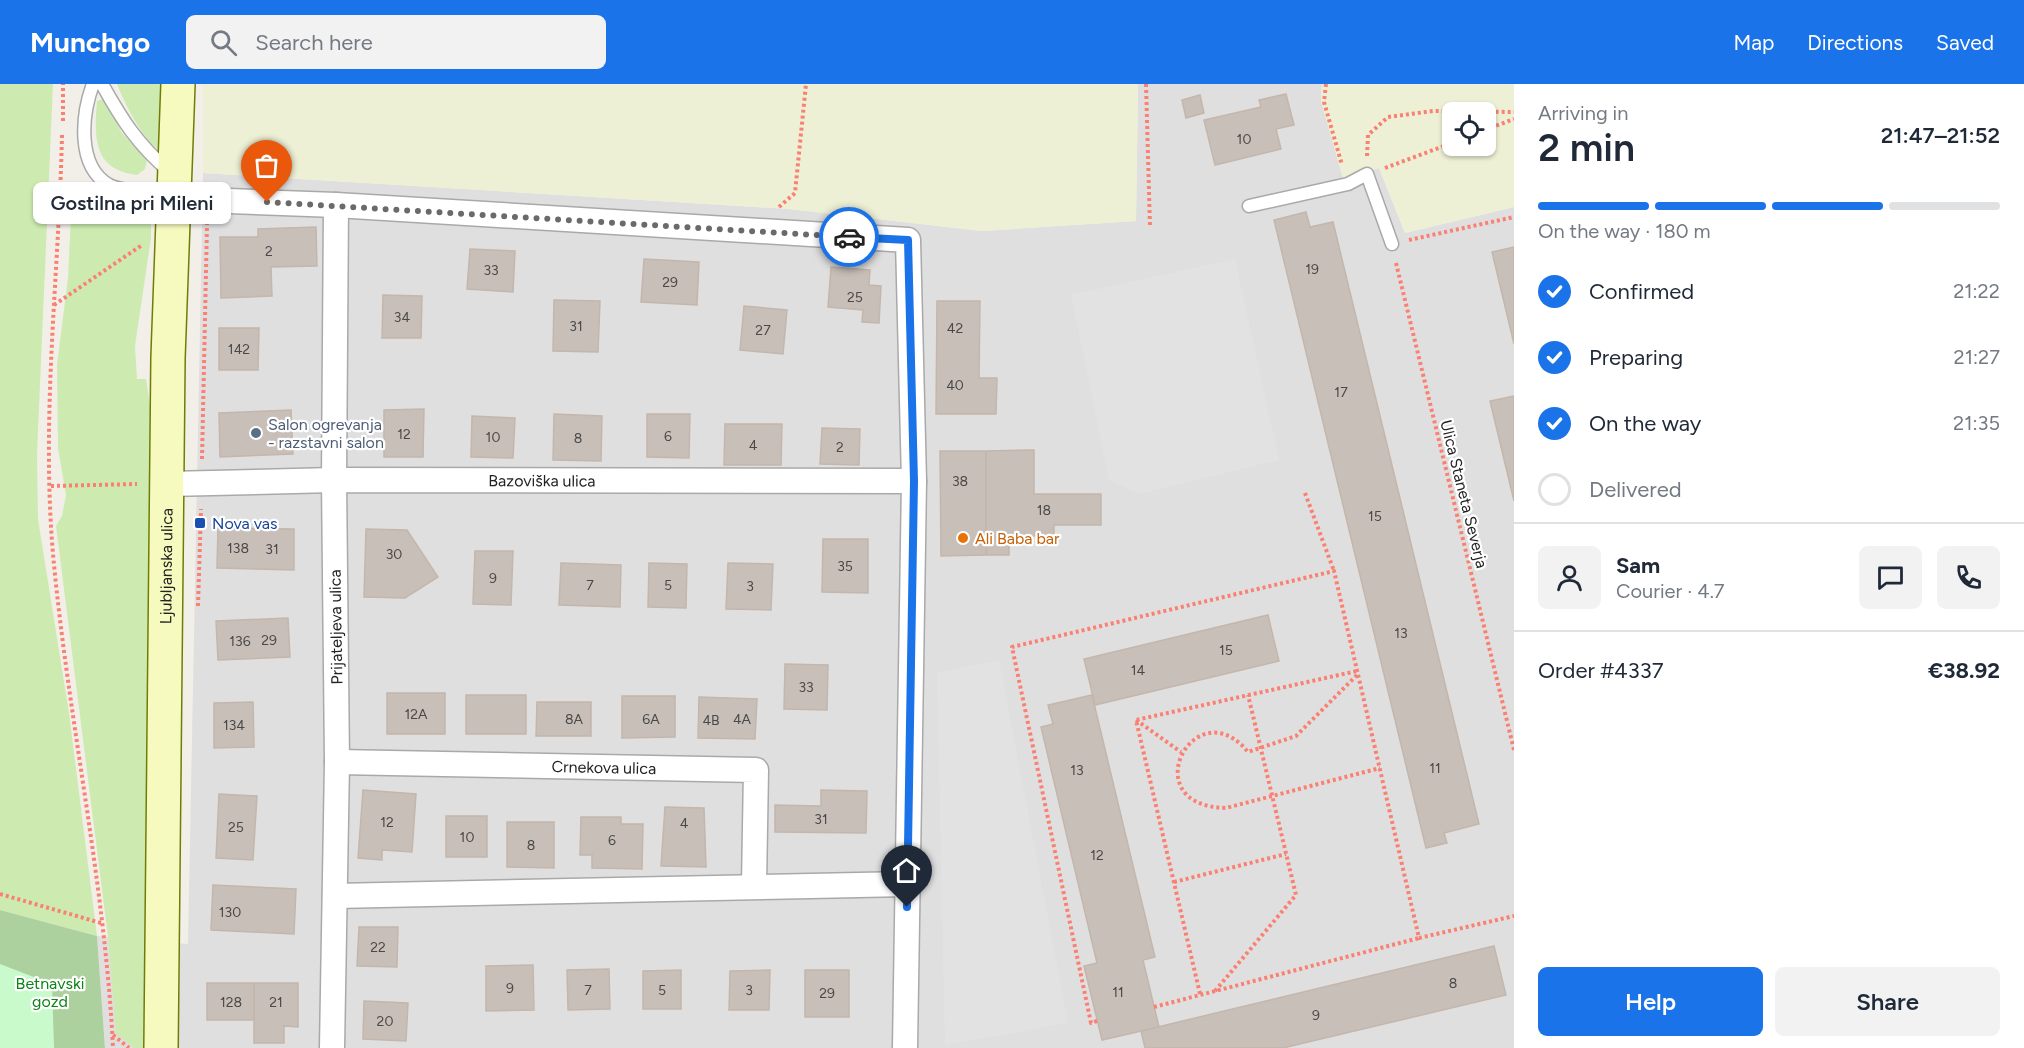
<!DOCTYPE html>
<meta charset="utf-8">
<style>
:root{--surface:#fff;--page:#f2f2f3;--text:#1f2937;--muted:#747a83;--line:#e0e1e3;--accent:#1a73e8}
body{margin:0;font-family:Figtree,sans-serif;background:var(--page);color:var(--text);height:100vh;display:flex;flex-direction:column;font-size:22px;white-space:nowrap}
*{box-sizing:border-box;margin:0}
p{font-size:20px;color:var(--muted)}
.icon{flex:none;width:33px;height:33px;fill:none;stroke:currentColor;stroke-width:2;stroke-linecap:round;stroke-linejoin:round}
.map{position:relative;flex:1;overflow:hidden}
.drawer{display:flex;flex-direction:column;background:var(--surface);width:510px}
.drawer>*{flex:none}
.fabs{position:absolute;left:1442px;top:18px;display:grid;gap:12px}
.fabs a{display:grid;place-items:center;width:54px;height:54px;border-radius:9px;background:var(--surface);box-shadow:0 2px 4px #0004;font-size:30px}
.pin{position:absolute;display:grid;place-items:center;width:51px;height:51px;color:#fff;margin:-62px -26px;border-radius:50% 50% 50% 0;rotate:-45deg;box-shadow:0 0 6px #0007}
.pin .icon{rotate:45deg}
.courier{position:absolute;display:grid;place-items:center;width:60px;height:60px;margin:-30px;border:4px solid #1a73e8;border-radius:50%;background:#fff;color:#222;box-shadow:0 2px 8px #0007}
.bubble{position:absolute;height:42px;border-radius:9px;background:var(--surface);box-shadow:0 2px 4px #0004;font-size:20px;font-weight:600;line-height:42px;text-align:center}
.head em{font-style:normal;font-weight:600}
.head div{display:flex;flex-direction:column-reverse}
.head{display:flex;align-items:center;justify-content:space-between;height:102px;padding:0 24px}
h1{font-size:39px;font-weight:600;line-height:45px}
.bar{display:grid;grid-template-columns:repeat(4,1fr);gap:9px 6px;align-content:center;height:72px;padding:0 24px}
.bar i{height:8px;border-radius:4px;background:var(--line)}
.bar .on{background:var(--accent)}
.bar p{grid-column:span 4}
.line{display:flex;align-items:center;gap:15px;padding:0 24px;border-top:2px solid var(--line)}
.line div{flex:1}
.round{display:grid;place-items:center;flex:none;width:63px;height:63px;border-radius:9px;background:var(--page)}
ol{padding:0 24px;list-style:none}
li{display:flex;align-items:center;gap:18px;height:66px}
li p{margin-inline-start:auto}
li .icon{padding:6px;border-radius:50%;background:var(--accent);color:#fff;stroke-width:4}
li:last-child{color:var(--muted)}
li i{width:33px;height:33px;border:3px solid var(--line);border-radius:50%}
.cta{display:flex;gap:12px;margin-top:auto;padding:12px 24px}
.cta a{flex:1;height:69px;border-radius:9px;background:var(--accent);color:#fff;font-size:24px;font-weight:600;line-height:69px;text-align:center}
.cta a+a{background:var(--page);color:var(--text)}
header{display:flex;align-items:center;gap:36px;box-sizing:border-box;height:84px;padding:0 30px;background:var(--accent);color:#fff}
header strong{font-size:28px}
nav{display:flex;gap:33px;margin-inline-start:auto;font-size:21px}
.search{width:420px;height:54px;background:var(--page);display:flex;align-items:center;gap:15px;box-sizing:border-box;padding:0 21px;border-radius:9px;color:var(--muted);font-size:22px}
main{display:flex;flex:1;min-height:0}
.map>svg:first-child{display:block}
.residential{fill:#e0dfdf}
.farmland{fill:#eef0d5;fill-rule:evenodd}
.grass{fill:#cdebb0}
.forest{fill:#add19e}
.park{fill:#c8facc}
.parking{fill:#e2e2e2}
.building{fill:#c7bfb8;stroke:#c4b6ab;stroke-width:1.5}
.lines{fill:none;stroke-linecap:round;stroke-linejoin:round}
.lane-casing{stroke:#a9a9a9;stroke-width:15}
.street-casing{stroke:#a9a9a9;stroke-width:27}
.secondary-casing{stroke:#707d05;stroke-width:36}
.path{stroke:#fa8072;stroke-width:4;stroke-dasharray:3 3;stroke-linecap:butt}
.lane{stroke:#fff;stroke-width:12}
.street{stroke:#fff;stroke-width:24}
.secondary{stroke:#f7fabf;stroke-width:33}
.done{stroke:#6b6a68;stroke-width:6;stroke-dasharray:0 10.8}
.route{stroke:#1a73e8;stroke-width:8}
.service-dot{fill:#5c6f8a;stroke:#fff;stroke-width:2}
.transit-dot{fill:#1a4fb4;stroke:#fff;stroke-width:2}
.food-dot{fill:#e8710a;stroke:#fff;stroke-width:2}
.labels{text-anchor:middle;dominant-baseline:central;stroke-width:4.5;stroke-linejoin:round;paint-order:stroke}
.number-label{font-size:14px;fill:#4b4948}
.service-label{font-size:16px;fill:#4e5e75;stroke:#fff;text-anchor:start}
.street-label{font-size:16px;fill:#222;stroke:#fff}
.transit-label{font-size:16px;fill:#164399;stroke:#fff;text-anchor:start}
.food-label{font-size:16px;fill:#c56008;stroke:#fff;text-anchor:start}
.park-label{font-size:16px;fill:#0c8416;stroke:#fff}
</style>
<header>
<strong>Munchgo</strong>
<div class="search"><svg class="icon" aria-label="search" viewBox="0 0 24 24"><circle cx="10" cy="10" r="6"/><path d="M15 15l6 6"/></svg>Search here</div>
<nav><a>Map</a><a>Directions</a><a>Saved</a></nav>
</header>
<main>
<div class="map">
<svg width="1514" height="964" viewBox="0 0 1514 964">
<rect width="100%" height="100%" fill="#f2efe9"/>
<path class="residential" d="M 1138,0 L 1322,0 L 1321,17 L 1343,94 L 1379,84 L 1405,149 L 1514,123 L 1514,964 L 105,964 L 97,852 L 188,860 L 203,89 L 789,125 L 982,147 L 1136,137 Z"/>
<path class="farmland" d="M 203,0 L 1138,0 L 1136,137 L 982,147 L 789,125 L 203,89 Z
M 1322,0 L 1514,0 L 1514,123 L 1405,149 L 1379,84 L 1343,94 L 1321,17 ZM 1452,28 L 1485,28 L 1485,62 L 1452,62 Z"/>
<path class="grass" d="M 0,0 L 53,0 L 37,370 L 38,435 L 69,629 L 97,852 L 0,826 Z
M 117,0 L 164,0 L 161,67 C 144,59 124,18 117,0 Z
M 103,15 L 122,49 L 147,76 L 145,85 L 137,91 C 93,86 94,53 97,17 Z
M 71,132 L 151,135 L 151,154 L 135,262 L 137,295 L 146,295 L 157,367 L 146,964 L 134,964 L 116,950 L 108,853 L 56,442 L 62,432 L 66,411 L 58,364 L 57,281 L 68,194 Z"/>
<path class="forest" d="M 0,826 L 97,852 L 105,964 L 0,964 Z"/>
<path class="park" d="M 0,880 L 52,900 L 54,964 L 0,964 Z"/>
<path class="parking" d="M 1235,175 L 1279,376 L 1139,410 L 1109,396 L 1071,211 Z
M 999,576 L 1068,939 L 945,961 L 937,589 Z"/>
<path class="building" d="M 1286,10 L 1294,41 L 1276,45 L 1281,65 L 1215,81 L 1204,36 L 1261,23 L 1259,16 Z
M 1200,11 L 1204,29 L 1186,34 L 1182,16 Z
M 1306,128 L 1310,143 L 1333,138 L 1479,740 L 1444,749 L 1447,759 L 1426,764 L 1274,136 Z
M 316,143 L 317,182 L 271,183 L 272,212 L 221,214 L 220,153 L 258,153 L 258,145 Z
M 1514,163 L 1514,260 L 1492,168 Z
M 470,165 L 515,167 L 513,208 L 467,205 Z
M 644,175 L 699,178 L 697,221 L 641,218 Z
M 831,183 L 870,186 L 869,201 L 881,202 L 879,239 L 862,238 L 863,226 L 828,223 Z
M 383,211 L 422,212 L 421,254 L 382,254 Z
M 554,216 L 600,217 L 598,268 L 553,267 Z
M 937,217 L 980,217 L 979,294 L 997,294 L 996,330 L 936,330 Z
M 744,222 L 787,226 L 783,270 L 740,266 Z
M 219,244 L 259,244 L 258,286 L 219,286 Z
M 1514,312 L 1514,417 L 1490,317 Z
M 424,325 L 423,373 L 384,373 L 384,326 Z
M 291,326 L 293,370 L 220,373 L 219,329 Z
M 554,330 L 602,332 L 601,377 L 553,376 Z
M 647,330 L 690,330 L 689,374 L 647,373 Z
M 472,332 L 515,334 L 513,374 L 471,373 Z
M 725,340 L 782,340 L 781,381 L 724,381 Z
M 822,344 L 860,345 L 859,381 L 820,380 Z
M 1034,366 L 1034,410 L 1101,410 L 1101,441 L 1054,441 L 1054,452 L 1009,452 L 1009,471 L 986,471 L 986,367 Z
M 940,367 L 986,367 L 986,471 L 941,472 Z
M 218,444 L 294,445 L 294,486 L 217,484 Z
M 366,445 L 407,446 L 438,493 L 405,514 L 364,513 Z
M 823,455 L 868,455 L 868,509 L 822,508 Z
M 475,467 L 513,467 L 511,521 L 473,520 Z
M 561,479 L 621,481 L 620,523 L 559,521 Z
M 649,479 L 687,480 L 686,524 L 648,523 Z
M 728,479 L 773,480 L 771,526 L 726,525 Z
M 1268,531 L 1279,577 L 1095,621 L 1084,575 Z
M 288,534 L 290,573 L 218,576 L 216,537 Z
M 785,580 L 828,581 L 827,626 L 784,625 Z
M 387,609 L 445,609 L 445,650 L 387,650 Z
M 466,611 L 526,611 L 526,650 L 466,650 Z
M 1092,611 L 1155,873 L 1143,876 L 1159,943 L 1102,956 L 1084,882 L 1097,879 L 1041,643 L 1053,640 L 1048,621 Z
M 622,612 L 675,612 L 675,653 L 622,654 Z
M 699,613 L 757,615 L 755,655 L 698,654 Z
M 253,618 L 254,663 L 214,664 L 214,619 Z
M 537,618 L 591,618 L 591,652 L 536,652 Z
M 363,706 L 416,710 L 412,768 L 382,766 L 382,776 L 358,774 Z
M 821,706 L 867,707 L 866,749 L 775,748 L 775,721 L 821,722 Z
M 219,710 L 257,712 L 253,776 L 216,774 Z
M 665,723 L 704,724 L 706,783 L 661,782 Z
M 446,732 L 487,732 L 487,773 L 446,773 Z
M 581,733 L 621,733 L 621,740 L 643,740 L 642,785 L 592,784 L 592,771 L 580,771 Z
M 507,738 L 554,738 L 554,784 L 507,783 Z
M 213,801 L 296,805 L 294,850 L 211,846 Z
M 359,843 L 398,843 L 397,883 L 357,882 Z
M 1494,862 L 1506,911 L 1283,964 L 1145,964 L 1141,947 Z
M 533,881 L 534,926 L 486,927 L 486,882 Z
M 609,885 L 610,925 L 568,926 L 567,886 Z
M 681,886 L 681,925 L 643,925 L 643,887 Z
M 770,886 L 769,926 L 729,926 L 730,887 Z
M 805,886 L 849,886 L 849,933 L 805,933 Z
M 207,899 L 254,899 L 254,936 L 207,936 Z
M 254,899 L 298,899 L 298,943 L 284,942 L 284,959 L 254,959 Z
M 364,917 L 408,919 L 406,957 L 363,955 Z"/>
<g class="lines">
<g class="lane-casing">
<path id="lane" d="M 93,0 C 82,30 76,82 109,101 C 123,108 155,110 172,114
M 102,0 C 122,36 138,61 170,88
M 1249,122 L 1348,100 L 1367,90 L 1392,160"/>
</g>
<g class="street-casing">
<g id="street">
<path d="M 175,115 L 336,121 L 908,156 L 914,397 L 905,964"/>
<path id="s1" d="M 168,400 L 334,396 L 914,397"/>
<path id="s2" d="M 337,678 L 756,686 L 754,801"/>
<path d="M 335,812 L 907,800"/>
<path d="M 332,964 L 337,678 L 334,396 L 336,121"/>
</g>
</g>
<g class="secondary-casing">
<g id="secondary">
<path id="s3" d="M 161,964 L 168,274 L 178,0"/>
</g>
</g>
<path class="path" d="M 1146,0 L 1150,143
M 1326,0 L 1324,18 L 1342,81
M 63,37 L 63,0
M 1485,46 L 1514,35
M 62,51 C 59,190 41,330 53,470 C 68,635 105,798 113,964
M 1367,72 L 1368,51 L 1388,33 L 1433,27 L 1514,28
M 1385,84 L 1452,59
M 59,117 L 112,125
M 779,123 L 795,109 L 806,0
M 1409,156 L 1514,133
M 1396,179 L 1514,666
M 54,221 L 142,161
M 202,375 L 207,140
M 51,402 L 137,400
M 1305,409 L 1334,487
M 198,522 L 201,425
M 1357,591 L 1296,652 L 1248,668 C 1195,603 1132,722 1226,724 L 1380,684
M 1136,636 L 1181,668
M 1174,798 L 1286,770
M 0,810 L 101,839
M 1215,907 L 1296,811 L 1248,611
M 1200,910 L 1136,636 L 1357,587
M 1154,923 L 1419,854
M 1097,937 L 1091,939 L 1012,563 L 1334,487 L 1419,854 L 1514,832
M 113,951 L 129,964"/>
<use href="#lane" class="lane"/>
<use href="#street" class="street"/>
<use href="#secondary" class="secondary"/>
</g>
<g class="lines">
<path class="done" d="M 267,118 L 849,153"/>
<path class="route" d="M 849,153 L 908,156 L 914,397 L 907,823"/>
</g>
<circle class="service-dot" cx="256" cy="349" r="6"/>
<rect class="transit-dot" x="194" y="433" width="12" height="12" rx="3"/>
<circle class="food-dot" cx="963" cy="454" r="6"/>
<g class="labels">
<g class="number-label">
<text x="1244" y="55">10</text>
<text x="269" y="167">2</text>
<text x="1312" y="185">19</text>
<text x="491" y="186">33</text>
<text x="670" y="198">29</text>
<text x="855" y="213">25</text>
<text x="402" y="233">34</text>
<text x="576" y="242">31</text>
<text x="955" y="244">42</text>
<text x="763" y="246">27</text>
<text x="239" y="265">142</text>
<text x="955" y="301">40</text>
<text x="1341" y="308">17</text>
<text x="404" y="350">12</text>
<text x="668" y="352">6</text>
<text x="493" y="353">10</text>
<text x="578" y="354">8</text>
<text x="753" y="361">4</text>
<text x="840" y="363">2</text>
<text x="960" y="397">38</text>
<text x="1044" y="426">18</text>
<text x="1375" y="432">15</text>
<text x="238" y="464">138</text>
<text x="272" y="465">31</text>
<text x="394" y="470">30</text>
<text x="845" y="482">35</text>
<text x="493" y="494">9</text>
<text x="590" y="501">7</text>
<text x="668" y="501">5</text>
<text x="750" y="502">3</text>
<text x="1401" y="549">13</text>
<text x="269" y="556">29</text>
<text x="240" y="557">136</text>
<text x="1226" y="566">15</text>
<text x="1138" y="586">14</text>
<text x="806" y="603">33</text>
<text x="416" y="630">12A</text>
<text x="574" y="635">8A</text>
<text x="651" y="635">6A</text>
<text x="742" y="635">4A</text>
<text x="711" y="636">4B</text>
<text x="234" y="641">134</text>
<text x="1435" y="684">11</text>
<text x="1077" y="686">13</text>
<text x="821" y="735">31</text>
<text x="387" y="738">12</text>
<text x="684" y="739">4</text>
<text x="236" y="743">25</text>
<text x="467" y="753">10</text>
<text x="612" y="756">6</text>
<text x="531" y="761">8</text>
<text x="1097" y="771">12</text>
<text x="230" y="828">130</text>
<text x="378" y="863">22</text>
<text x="1453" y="899">8</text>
<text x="510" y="904">9</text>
<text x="588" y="906">7</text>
<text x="662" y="906">5</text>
<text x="749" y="906">3</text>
<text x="1118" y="908">11</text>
<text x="827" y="909">29</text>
<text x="231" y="918">128</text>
<text x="276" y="918">21</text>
<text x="1316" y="931">9</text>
<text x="385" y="937">20</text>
</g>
<g class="service-label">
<text x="268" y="340">Salon ogrevanja<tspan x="268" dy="18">- razstavni salon</tspan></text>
</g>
<g class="street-label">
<text stroke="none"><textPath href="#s1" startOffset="374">Bazoviška ulica</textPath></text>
<text transform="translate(1464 410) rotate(76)">Ulica Staneta Severja</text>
<text stroke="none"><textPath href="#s3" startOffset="482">Ljubljanska ulica</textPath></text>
<text transform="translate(336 543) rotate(-91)">Prijateljeva ulica</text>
<text stroke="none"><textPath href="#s2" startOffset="267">Crnekova ulica</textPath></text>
</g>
<g class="transit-label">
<text x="212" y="439">Nova vas</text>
</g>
<g class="food-label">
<text x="975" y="454">Ali Baba bar</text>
</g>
<g class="park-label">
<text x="50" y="899">Betnavski<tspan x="50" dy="18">gozd</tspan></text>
</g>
</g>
</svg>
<div class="fabs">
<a><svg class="icon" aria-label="locate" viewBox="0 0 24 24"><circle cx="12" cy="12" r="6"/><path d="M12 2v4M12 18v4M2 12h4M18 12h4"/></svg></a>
</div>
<div class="pin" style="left:267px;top:118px;background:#ea580c"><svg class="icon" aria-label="bag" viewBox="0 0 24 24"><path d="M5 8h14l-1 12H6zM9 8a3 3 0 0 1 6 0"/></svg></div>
<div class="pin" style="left:907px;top:823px;background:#1f2937"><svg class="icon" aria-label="home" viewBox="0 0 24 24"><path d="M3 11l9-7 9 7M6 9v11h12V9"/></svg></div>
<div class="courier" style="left:849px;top:153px"><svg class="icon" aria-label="car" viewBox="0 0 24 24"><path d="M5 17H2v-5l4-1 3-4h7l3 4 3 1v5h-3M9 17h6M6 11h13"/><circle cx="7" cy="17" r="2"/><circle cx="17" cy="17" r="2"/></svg></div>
<div class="bubble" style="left:33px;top:98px;width:198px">Gostilna pri Mileni</div>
</div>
<section class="drawer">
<div class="head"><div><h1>2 min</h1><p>Arriving in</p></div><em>21:47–21:52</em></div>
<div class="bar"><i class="on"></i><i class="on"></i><i class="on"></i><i></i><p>On the way · 180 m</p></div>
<ol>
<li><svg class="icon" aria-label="check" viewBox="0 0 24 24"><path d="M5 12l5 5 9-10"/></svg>Confirmed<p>21:22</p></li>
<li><svg class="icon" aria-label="check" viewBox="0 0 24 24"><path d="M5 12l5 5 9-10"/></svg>Preparing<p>21:27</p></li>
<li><svg class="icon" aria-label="check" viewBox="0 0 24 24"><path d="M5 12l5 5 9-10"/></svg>On the way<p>21:35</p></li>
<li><i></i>Delivered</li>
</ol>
<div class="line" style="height:108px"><a class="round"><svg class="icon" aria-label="person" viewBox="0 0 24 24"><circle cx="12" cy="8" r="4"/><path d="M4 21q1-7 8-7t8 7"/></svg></a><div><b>Sam</b><p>Courier · 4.7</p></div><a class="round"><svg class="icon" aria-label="chat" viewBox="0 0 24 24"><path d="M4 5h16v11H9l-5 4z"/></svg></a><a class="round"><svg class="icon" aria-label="phone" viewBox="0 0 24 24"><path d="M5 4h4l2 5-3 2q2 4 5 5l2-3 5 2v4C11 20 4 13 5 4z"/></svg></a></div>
<div class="line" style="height:78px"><div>Order #4337</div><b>€38.92</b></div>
<div class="cta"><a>Help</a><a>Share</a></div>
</section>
</main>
